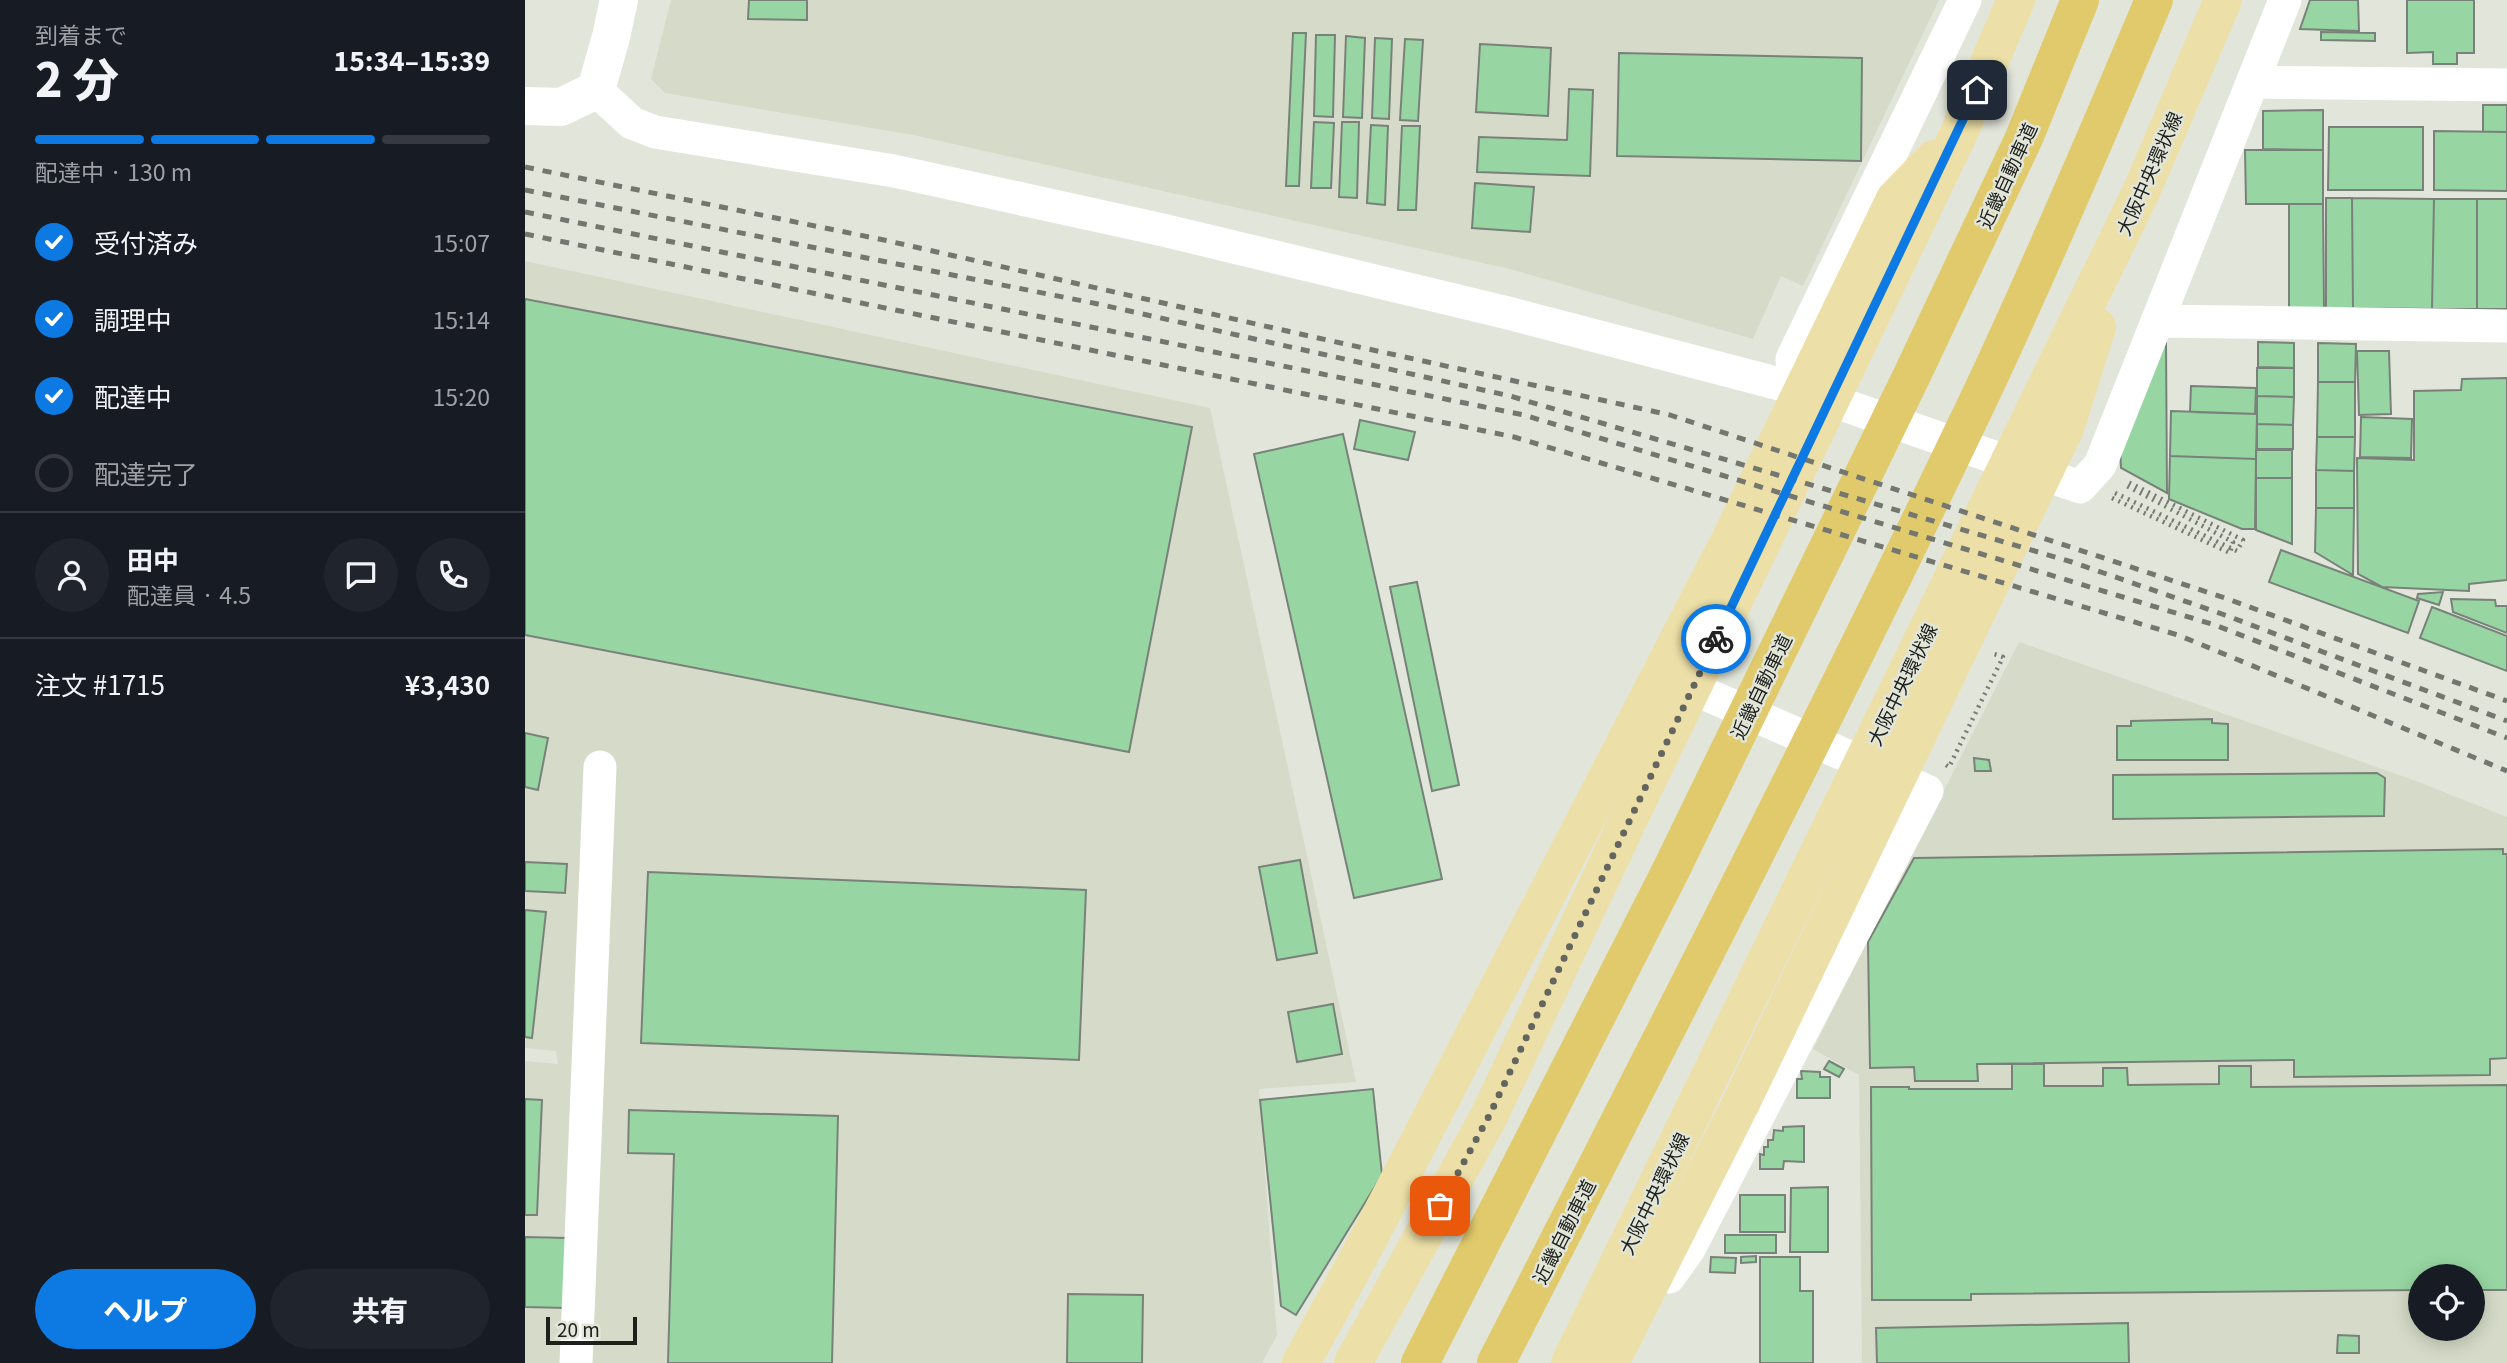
<!DOCTYPE html>
<html lang="ja">
<meta charset="utf-8">
<style>
:root{--surface:#171b24;--page:#20242c;--text:#f1f3f6;--muted:#9ea1a6;--line:#363941;--accent:#0c7ae2}
body{margin:0;font-family:Georgia,"Noto Sans JP",serif;background:var(--page);color:var(--text);height:100vh;display:flex;flex-direction:column;font-size:26px;white-space:nowrap}
*{box-sizing:border-box;margin:0}
p{font-size:23px;color:var(--muted)}
.icon{flex:none;width:38px;height:38px;fill:none;stroke:currentColor;stroke-width:2;stroke-linecap:round;stroke-linejoin:round}
.map{position:relative;flex:1;overflow:hidden}
.sheet{display:flex;flex-direction:column;background:var(--surface);width:525px}
.sheet>*{flex:none}
.fabs{position:absolute;left:1883px;top:1264px;display:grid;gap:14px}
.fabs a{display:grid;place-items:center;width:77px;height:77px;border-radius:50%;background:var(--surface);box-shadow:0 4px 18px #0003;font-size:35px}
.scale{position:absolute;left:21px;bottom:18px;width:91px;box-sizing:border-box;padding-left:7px;border:4px solid #1e201b;border-top:0;font-size:19px;line-height:24px;white-space:nowrap;color:#1e201b;-webkit-text-stroke:5px #e2e6da;paint-order:stroke}
.pin{position:absolute;display:grid;place-items:center;width:60px;height:60px;color:#fff;margin:-30px;border-radius:14px;box-shadow:0 4px 10px #0006}
.courier{position:absolute;display:grid;place-items:center;width:70px;height:70px;margin:-35px;border:5px solid #0c7ae2;border-radius:50%;background:#fff;color:#222;box-shadow:0 2px 9px #0007}
.summary em{font-style:normal;font-weight:800}
.summary div{display:flex;flex-direction:column-reverse}
.summary{display:flex;align-items:center;justify-content:space-between;height:119px;padding:0 35px}
h1{font-size:46px;font-weight:800;line-height:52px}
.bar{display:grid;grid-template-columns:repeat(4,1fr);gap:10px 7px;align-content:center;height:84px;padding:0 35px}
.bar i{height:9px;border-radius:5px;background:var(--line)}
.bar .current{background:var(--accent)}
.bar p{grid-column:span 4}
.line{display:flex;align-items:center;gap:18px;padding:0 35px;border-top:2px solid var(--line)}
.line div{flex:1}
.round{display:grid;place-items:center;flex:none;width:74px;height:74px;border-radius:37px;background:var(--page)}
ol{padding:0 35px;list-style:none}
li{display:flex;align-items:center;gap:21px;height:77px}
li p{margin-inline-start:auto}
li .icon{padding:7px;border-radius:50%;background:var(--accent);color:#fff;stroke-width:4}
li:last-child{color:var(--muted)}
li i{width:38px;height:38px;border:4px solid var(--line);border-radius:50%}
.cta{display:flex;gap:14px;margin-top:auto;padding:14px 35px}
.cta a{flex:1;height:80px;border-radius:42px;background:var(--accent);color:#fff;font-size:28px;font-weight:800;line-height:80px;text-align:center}
.cta a+a{background:var(--page);color:var(--text)}
main{display:flex;flex:1;min-height:0}
.map>svg:first-child{display:block}
.built{fill:#d5dbc8;fill-rule:evenodd}
.building{fill:#97d6a2;stroke:#79827a;stroke-width:2}
.lines{fill:none;stroke-linecap:round;stroke-linejoin:round}
.path{stroke:#787b73;stroke-width:4.5;stroke-dasharray:2 5;stroke-linecap:butt}
.minor{stroke:#fff;stroke-width:33}
.tertiary{stroke:#fff;stroke-width:38}
.primary{stroke:#ecdfa7;stroke-width:38}
.motorway{stroke:#e0ca6c;stroke-width:38}
.rail{stroke:#74776f;stroke-width:5;stroke-dasharray:9 9;stroke-linecap:butt}
.done{stroke:#63655e;stroke-width:7;stroke-dasharray:0 12.6}
.route{stroke:#0c7ae2;stroke-width:9}
.labels{text-anchor:middle;dominant-baseline:central;stroke-width:5;stroke-linejoin:round;paint-order:stroke}
.street-label{font-size:19px;fill:#1e201b;stroke:#e2e6da}
</style>
<main>
<section class="sheet">
<div class="summary"><div><h1>2 分</h1><p>到着まで</p></div><em>15:34–15:39</em></div>
<div class="bar"><i class="current"></i><i class="current"></i><i class="current"></i><i></i><p>配達中 · 130 m</p></div>
<ol>
<li><svg class="icon" aria-label="check" viewBox="0 0 24 24"><path d="M5 12l5 5 9-10"/></svg>受付済み<p>15:07</p></li>
<li><svg class="icon" aria-label="check" viewBox="0 0 24 24"><path d="M5 12l5 5 9-10"/></svg>調理中<p>15:14</p></li>
<li><svg class="icon" aria-label="check" viewBox="0 0 24 24"><path d="M5 12l5 5 9-10"/></svg>配達中<p>15:20</p></li>
<li><i></i>配達完了</li>
</ol>
<div class="line" style="height:126px"><a class="round"><svg class="icon" aria-label="person" viewBox="0 0 24 24"><circle cx="12" cy="8" r="4"/><path d="M4 21q1-7 8-7t8 7"/></svg></a><div><b>田中</b><p>配達員 · 4.5</p></div><a class="round"><svg class="icon" aria-label="chat" viewBox="0 0 24 24"><path d="M4 5h16v11H9l-5 4z"/></svg></a><a class="round"><svg class="icon" aria-label="phone" viewBox="0 0 24 24"><path d="M5 4h4l2 5-3 2q2 4 5 5l2-3 5 2v4C11 20 4 13 5 4z"/></svg></a></div>
<div class="line" style="height:91px"><div>注文 #1715</div><b>¥3,430</b></div>
<div class="cta"><a>ヘルプ</a><a>共有</a></div>
</section>
<div class="map">
<svg width="1982" height="1363" viewBox="0 0 1982 1363">
<rect width="100%" height="100%" fill="#e2e6da"/>
<path class="built" d="M 146,0 L 1414,0 L 1278,286 L 1256,276 L 1228,339 L 985,269 L 388,135 L 140,93 L 126,79 Z
M 0,261 L 685,408 L 831,1082 L 734,1089 L 752,1335 L 737,1363 L 0,1363 L 0,1061 L 33,1064 L 31,1051 L 0,1048 Z
M 1494,642 L 1886,779 L 1982,817 L 1982,1363 L 1337,1363 L 1334,1075 L 1288,1049 ZM 1895,1276 L 1948,1276 L 1948,1328 L 1895,1328 Z"/>
<path class="building" d="M 224,0 L 282,0 L 282,20 L 223,19 Z
M 1785,0 L 1833,0 L 1834,31 L 1775,29 Z
M 1882,0 L 1949,0 L 1949,53 L 1932,53 L 1932,64 L 1908,64 L 1908,52 L 1882,53 Z
M 1796,32 L 1850,33 L 1850,41 L 1796,40 Z
M 768,33 L 781,33 L 774,186 L 761,186 Z
M 791,35 L 810,35 L 808,117 L 789,116 Z
M 821,36 L 840,38 L 837,118 L 818,117 Z
M 850,38 L 867,39 L 864,119 L 847,118 Z
M 880,39 L 898,40 L 893,121 L 875,120 Z
M 955,44 L 1026,48 L 1023,116 L 951,112 Z
M 1094,53 L 1337,58 L 1336,161 L 1092,156 Z
M 1044,89 L 1068,90 L 1065,176 L 952,172 L 954,137 L 1042,140 Z
M 1958,105 L 1982,105 L 1982,132 L 1958,132 Z
M 1798,110 L 1798,150 L 1738,149 L 1738,111 Z
M 789,122 L 809,123 L 806,188 L 786,188 Z
M 817,122 L 834,122 L 832,198 L 814,197 Z
M 846,125 L 863,126 L 860,205 L 842,203 Z
M 877,126 L 895,126 L 891,210 L 873,210 Z
M 1804,127 L 1898,127 L 1898,190 L 1803,190 Z
M 1909,131 L 1982,132 L 1982,191 L 1909,190 Z
M 1720,150 L 1798,150 L 1798,204 L 1721,204 Z
M 950,183 L 1009,187 L 1005,232 L 947,228 Z
M 1801,198 L 1827,198 L 1828,308 L 1801,308 Z
M 1827,198 L 1909,199 L 1907,309 L 1828,308 Z
M 1909,199 L 1952,199 L 1952,309 L 1907,309 Z
M 1952,199 L 1982,199 L 1982,309 L 1952,309 Z
M 1764,204 L 1798,204 L 1799,308 L 1764,308 Z
M 0,299 L 667,427 L 604,752 L 0,635 Z
M 1641,342 L 1642,493 L 1596,468 L 1594,426 Z
M 1733,342 L 1769,343 L 1769,368 L 1733,367 Z
M 1793,343 L 1831,344 L 1830,382 L 1793,382 Z
M 1832,351 L 1864,351 L 1866,414 L 1834,415 Z
M 1732,368 L 1769,368 L 1769,397 L 1732,396 Z
M 1982,378 L 1982,580 L 1944,584 L 1944,591 L 1857,587 L 1833,574 L 1832,458 L 1889,460 L 1889,391 L 1936,390 L 1937,379 Z
M 1793,382 L 1830,382 L 1830,437 L 1792,437 Z
M 1666,386 L 1731,388 L 1730,414 L 1665,412 Z
M 1732,396 L 1769,397 L 1768,425 L 1732,424 Z
M 1646,411 L 1732,414 L 1731,459 L 1645,456 Z
M 1836,417 L 1887,419 L 1886,458 L 1835,457 Z
M 835,420 L 890,432 L 883,460 L 829,449 Z
M 1732,424 L 1768,425 L 1768,449 L 1732,449 Z
M 818,434 L 917,879 L 829,898 L 729,454 Z
M 1792,437 L 1830,437 L 1829,471 L 1791,470 Z
M 1731,450 L 1767,450 L 1767,478 L 1731,478 Z
M 1645,456 L 1731,459 L 1730,529 L 1717,529 L 1644,499 Z
M 1791,470 L 1829,471 L 1829,508 L 1791,508 Z
M 1731,478 L 1767,478 L 1767,544 L 1731,530 Z
M 1791,508 L 1829,508 L 1828,575 L 1790,552 Z
M 1756,550 L 1894,601 L 1883,633 L 1744,582 Z
M 892,582 L 934,785 L 907,791 L 865,587 Z
M 1918,592 L 1914,605 L 1892,598 L 1893,594 Z
M 1926,599 L 1970,600 L 1971,606 L 1982,606 L 1982,633 L 1928,612 Z
M 1907,607 L 1982,636 L 1982,671 L 1895,638 Z
M 1687,719 L 1687,723 L 1703,724 L 1703,760 L 1592,760 L 1592,726 L 1606,726 L 1606,721 Z
M 0,733 L 23,738 L 13,790 L 0,787 Z
M 1449,758 L 1464,760 L 1466,771 L 1450,771 Z
M 1852,773 L 1860,778 L 1859,816 L 1588,819 L 1588,775 Z
M 1978,849 L 1978,854 L 1982,854 L 1982,1058 L 1965,1059 L 1965,1075 L 1769,1077 L 1769,1060 L 1452,1064 L 1453,1081 L 1390,1081 L 1389,1067 L 1345,1068 L 1343,942 L 1389,858 Z
M 775,860 L 792,953 L 752,960 L 734,867 Z
M 0,862 L 42,864 L 40,893 L 0,891 Z
M 123,872 L 561,890 L 554,1060 L 116,1043 Z
M 0,910 L 21,912 L 7,1038 L 0,1037 Z
M 808,1004 L 817,1054 L 772,1062 L 763,1012 Z
M 1304,1061 L 1319,1069 L 1314,1077 L 1299,1069 Z
M 1487,1064 L 1519,1064 L 1519,1086 L 1578,1086 L 1578,1068 L 1602,1068 L 1603,1085 L 1694,1084 L 1694,1066 L 1726,1066 L 1726,1087 L 1982,1085 L 1982,1290 L 1948,1290 L 1948,1276 L 1895,1276 L 1895,1290 L 1446,1294 L 1446,1300 L 1347,1300 L 1346,1087 L 1384,1087 L 1384,1089 L 1487,1089 Z
M 1276,1071 L 1295,1072 L 1295,1077 L 1305,1077 L 1305,1098 L 1272,1098 L 1272,1079 L 1277,1079 Z
M 848,1089 L 857,1175 L 771,1315 L 756,1306 L 735,1100 Z
M 0,1099 L 17,1100 L 12,1215 L 0,1215 Z
M 104,1110 L 313,1116 L 307,1363 L 143,1363 L 149,1154 L 103,1153 Z
M 1279,1126 L 1279,1162 L 1259,1161 L 1258,1169 L 1235,1169 L 1235,1154 L 1239,1155 L 1239,1147 L 1243,1147 L 1243,1140 L 1248,1140 L 1249,1130 L 1258,1131 L 1258,1127 Z
M 1303,1187 L 1303,1252 L 1265,1252 L 1266,1188 Z
M 1215,1195 L 1260,1195 L 1260,1232 L 1215,1232 Z
M 1200,1235 L 1251,1235 L 1251,1253 L 1200,1253 Z
M 0,1237 L 43,1238 L 41,1308 L 0,1307 Z
M 1231,1256 L 1231,1262 L 1216,1263 L 1216,1257 Z
M 1186,1257 L 1211,1258 L 1210,1273 L 1185,1272 Z
M 1235,1257 L 1275,1257 L 1275,1291 L 1288,1291 L 1288,1363 L 1235,1363 Z
M 543,1294 L 618,1295 L 617,1363 L 542,1363 Z
M 1603,1323 L 1604,1363 L 1352,1363 L 1351,1328 Z
M 1813,1335 L 1834,1336 L 1834,1353 L 1812,1353 Z"/>
<g class="lines">
<path class="path" d="M 1590,493 L 1712,551 L 1718,540 L 1601,481
M 1587,498 L 1705,553 L 1708,542 L 1600,485
M 1421,765 L 1424,767 L 1478,657 L 1469,654"/>
<path class="minor" d="M 1440,0 L 1267,359 L 1270,388 L 1555,487 L 1575,465 L 1760,0
M 1729,82 L 1982,85
M 71,90 L 107,123 L 130,132 L 369,171 L 638,230 L 983,313 L 1270,388
M 1632,321 L 1982,326
M 1144,1277 L 1164,1249 L 1402,791 L 1144,678
M 51,1363 L 75,767"/>
<path class="tertiary" d="M 0,106 L 36,107 L 71,90 L 86,37 L 94,0"/>
<path class="primary" d="M 776,1363 L 843,1240 L 1204,542 L 1370,199 L 1409,159
M 828,1363 L 964,1116 L 1101,825 L 1433,135 L 1491,0
M 1045,1363 L 1616,192 L 1698,0
M 1085,1363 L 1218,1099 L 1540,428 L 1572,327"/>
<path class="motorway" d="M 895,1363 L 1145,872 L 1387,375 L 1499,138 L 1555,0
M 971,1363 C 1136,1040 1302,718 1458,390 C 1518,262 1574,131 1629,0"/>
<path class="rail" d="M 0,167 L 359,240 L 793,338 L 1145,415 L 1700,598 L 1982,701
M 0,190 L 573,304 L 985,396 L 1547,562 L 1697,614 L 1982,721
M 0,212 L 999,415 L 1690,625 L 1982,738
M 0,234 L 989,437 L 1653,635 L 1982,771"/>
</g>
<g class="lines">
<path class="done" d="M 915,1206 L 964,1116 L 1191,639"/>
<path class="route" d="M 1191,639 L 1452,90"/>
</g>
<g class="labels">
<g class="street-label">
<text transform="translate(1623 173) rotate(-66)">大阪中央環状線</text>
<text transform="translate(1481 175) rotate(-65)">近畿自動車道</text>
<text transform="translate(1376 684) rotate(-64)">大阪中央環状線</text>
<text transform="translate(1235 686) rotate(-64)">近畿自動車道</text>
<text transform="translate(1128 1193) rotate(-64)">大阪中央環状線</text>
<text transform="translate(1038 1231) rotate(-63)">近畿自動車道</text>
</g>
</g>
</svg>
<div class="fabs">
<a><svg class="icon" aria-label="locate" viewBox="0 0 24 24"><circle cx="12" cy="12" r="6"/><path d="M12 2v4M12 18v4M2 12h4M18 12h4"/></svg></a>
</div>
<div class="scale">20 m</div>
<div class="pin" style="left:915px;top:1206px;background:#ea580c"><svg class="icon" aria-label="bag" viewBox="0 0 24 24"><path d="M5 8h14l-1 12H6zM9 8a3 3 0 0 1 6 0"/></svg></div>
<div class="pin" style="left:1452px;top:90px;background:#1f2937"><svg class="icon" aria-label="home" viewBox="0 0 24 24"><path d="M3 11l9-7 9 7M6 9v11h12V9"/></svg></div>
<div class="courier" style="left:1191px;top:639px"><svg class="icon" aria-label="bike" viewBox="0 0 24 24"><circle cx="6" cy="16" r="4"/><circle cx="18" cy="16" r="4"/><path d="M6 16l4-8h5l3 8M10 8l3 8H6M13 5h3"/></svg></div>
</div>
</main>
